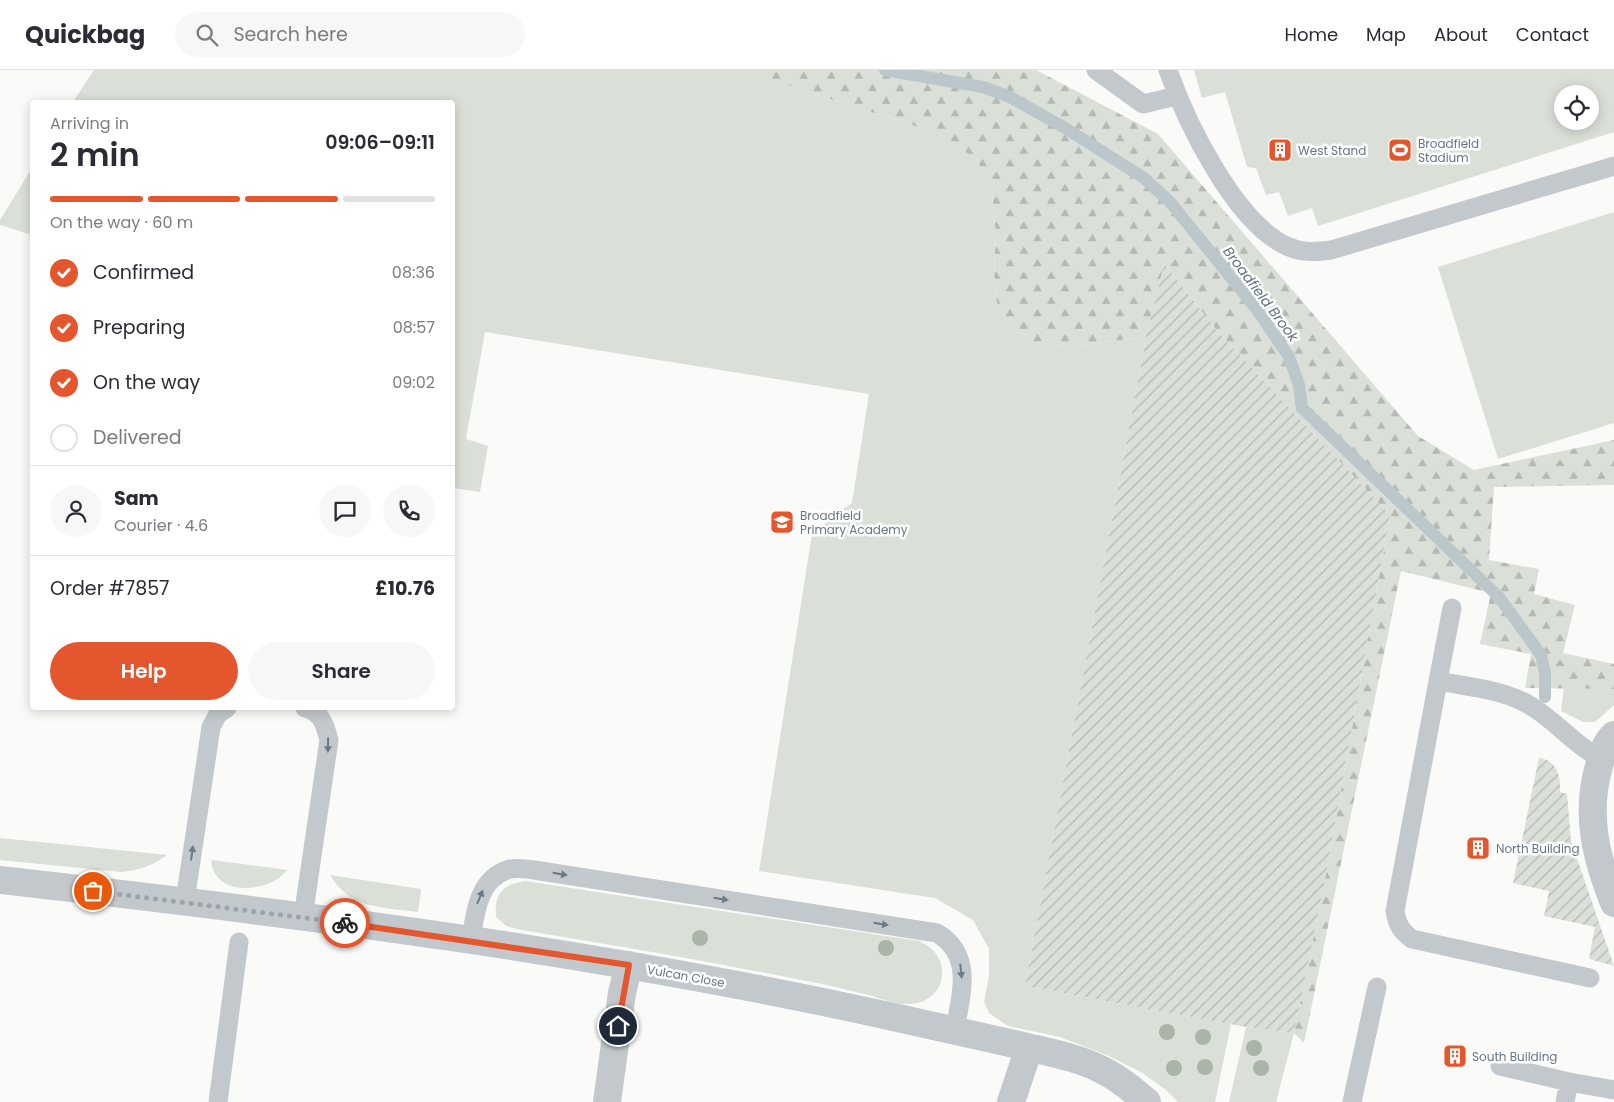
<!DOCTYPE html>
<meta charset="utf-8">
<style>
:root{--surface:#fff;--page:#f7f7f7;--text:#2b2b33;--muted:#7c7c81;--line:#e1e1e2;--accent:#e4572e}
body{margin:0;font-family:Poppins,sans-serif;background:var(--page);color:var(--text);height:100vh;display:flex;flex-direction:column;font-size:19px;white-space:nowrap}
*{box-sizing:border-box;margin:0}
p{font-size:16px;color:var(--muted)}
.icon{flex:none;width:28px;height:28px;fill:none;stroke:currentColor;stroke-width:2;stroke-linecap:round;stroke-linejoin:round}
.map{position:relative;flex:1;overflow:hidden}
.sheet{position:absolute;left:30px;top:30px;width:425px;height:610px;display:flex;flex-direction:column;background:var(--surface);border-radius:5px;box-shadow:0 2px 12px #0003}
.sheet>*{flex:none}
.fabs{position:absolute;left:1554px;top:15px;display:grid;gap:10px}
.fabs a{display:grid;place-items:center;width:45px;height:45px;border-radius:50%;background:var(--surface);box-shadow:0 2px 12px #0003;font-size:25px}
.pin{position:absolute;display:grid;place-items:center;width:42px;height:42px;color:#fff;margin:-21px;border:2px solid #fff;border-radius:50%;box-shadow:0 1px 5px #0007}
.courier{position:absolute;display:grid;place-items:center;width:50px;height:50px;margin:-25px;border:4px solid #e4572e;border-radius:50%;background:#fff;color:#222;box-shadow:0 1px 6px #0007}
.overview em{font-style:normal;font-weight:600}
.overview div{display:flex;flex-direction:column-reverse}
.overview{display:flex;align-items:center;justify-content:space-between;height:85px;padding:0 20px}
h1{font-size:32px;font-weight:600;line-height:38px}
.bar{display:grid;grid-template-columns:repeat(4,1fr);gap:8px 5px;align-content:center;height:60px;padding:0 20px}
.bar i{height:6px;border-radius:4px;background:var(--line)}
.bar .selected{background:var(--accent)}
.bar p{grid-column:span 4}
.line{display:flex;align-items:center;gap:12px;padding:0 20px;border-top:1px solid var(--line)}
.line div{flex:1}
.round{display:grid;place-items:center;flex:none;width:52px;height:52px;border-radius:26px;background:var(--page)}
ol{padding:0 20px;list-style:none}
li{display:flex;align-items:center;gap:15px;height:55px}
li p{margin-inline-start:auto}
li .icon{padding:5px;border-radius:50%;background:var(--accent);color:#fff;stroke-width:4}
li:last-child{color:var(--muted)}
li i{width:28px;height:28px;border:2px solid var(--line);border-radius:50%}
.cta{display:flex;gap:10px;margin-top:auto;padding:10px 20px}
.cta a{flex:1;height:58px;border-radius:30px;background:var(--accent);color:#fff;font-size:20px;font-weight:600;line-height:58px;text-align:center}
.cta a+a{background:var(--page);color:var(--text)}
header{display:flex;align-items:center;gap:30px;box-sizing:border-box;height:70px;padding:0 25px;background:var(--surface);border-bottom:1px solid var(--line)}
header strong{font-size:24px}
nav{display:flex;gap:28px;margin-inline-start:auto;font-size:18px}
.search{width:350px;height:45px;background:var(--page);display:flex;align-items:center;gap:12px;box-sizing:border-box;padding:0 18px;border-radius:28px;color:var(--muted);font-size:19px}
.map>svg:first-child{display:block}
.grass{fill:#dadfd7;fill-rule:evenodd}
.forest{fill:url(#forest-firs)}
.garden{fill:url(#garden-furrows)}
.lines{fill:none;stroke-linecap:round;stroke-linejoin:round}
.stream{stroke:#bbc7cb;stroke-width:12}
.lane{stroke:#c3c8cc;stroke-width:19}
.street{stroke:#c3c8cc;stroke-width:28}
.tree{fill:#aab4a7}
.oneway{fill:#6a7a87}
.done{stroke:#99a4ac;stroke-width:5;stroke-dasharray:0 9}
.route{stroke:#e4572e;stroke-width:6}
.labels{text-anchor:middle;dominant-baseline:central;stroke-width:5;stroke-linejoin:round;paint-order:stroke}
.poi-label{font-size:12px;fill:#657683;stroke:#fff;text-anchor:start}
.street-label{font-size:12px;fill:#657683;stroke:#fff}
.water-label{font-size:14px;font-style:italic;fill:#60757c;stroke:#fff}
</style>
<header>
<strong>Quickbag</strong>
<div class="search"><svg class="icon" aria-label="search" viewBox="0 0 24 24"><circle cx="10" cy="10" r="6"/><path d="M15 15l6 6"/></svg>Search here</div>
<nav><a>Home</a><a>Map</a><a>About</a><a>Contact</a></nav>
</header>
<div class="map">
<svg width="1614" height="1032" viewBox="0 0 1614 1032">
<defs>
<pattern id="forest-firs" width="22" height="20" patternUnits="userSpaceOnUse" patternTransform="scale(1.25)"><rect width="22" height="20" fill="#dadfd7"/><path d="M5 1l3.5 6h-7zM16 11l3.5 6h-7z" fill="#b4b9b4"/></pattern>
<pattern id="garden-furrows" width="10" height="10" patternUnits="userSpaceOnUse" patternTransform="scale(1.25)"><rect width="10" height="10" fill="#dadfd7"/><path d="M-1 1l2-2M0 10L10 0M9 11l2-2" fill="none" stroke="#b4b9b4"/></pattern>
</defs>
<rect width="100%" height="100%" fill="#fafaf8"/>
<path class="grass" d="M 94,0 L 760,0 L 774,11 L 940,64 L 977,90 L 992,123 L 996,166 L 994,203 L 997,234 L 1009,254 L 1034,272 L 1072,276 L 1146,267 L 1025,916 L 1231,954 L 1215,1032 L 1178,1032 L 1167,1021 L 1141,1002 L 1109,986 L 1060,967 L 1008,956 L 989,943 L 984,932 L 989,906 L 989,879 L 973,850 L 935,828 L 759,801 L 812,464 L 852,433 L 869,324 L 485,262 L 466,369 L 488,376 L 480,422 L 453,418 L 452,32 L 73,32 Z
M 1194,0 L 1614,0 L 1614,62 L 1318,156 L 1312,138 L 1288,146 L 1279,122 L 1266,125 L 1256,98 L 1247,97 L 1225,22 L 1202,28 ZM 1562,24 L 1590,24 L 1590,51 L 1562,51 Z
M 32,98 L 32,165 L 0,155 L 0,150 Z
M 1614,142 L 1614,353 L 1498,389 L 1438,197 Z
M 1564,618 L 1614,619 L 1614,635 L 1595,652 L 1583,652 L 1561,641 Z
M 0,768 L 167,785 C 152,796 139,800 121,802 L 0,790 Z
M 211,790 L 288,800 C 284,803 280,808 276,810 C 253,823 214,823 211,790 Z
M 330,805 L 421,819 L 418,842 C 382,837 350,839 330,805 Z
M 525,811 L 919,871 C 956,886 947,936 905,934 C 894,934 882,929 872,926 C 848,920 825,914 801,910 C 707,891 612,875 516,859 L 506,856 L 496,847 C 494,823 502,815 525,811 Z
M 1246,957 L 1294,963 L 1276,1032 L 1229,1032 Z"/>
<path class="forest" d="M 760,0 L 1036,0 L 1158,64 L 1418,366 L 1474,400 L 1614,370 L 1614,415 L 1494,417 L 1489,490 L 1539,499 L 1534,524 L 1575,535 L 1563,583 L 1614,594 L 1614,619 L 1525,618 L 1531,584 L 1480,574 L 1491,523 L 1401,501 L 1304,973 L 1294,963 L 1324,815 L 1390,445 L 1220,264 L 1164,194 L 1146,267 L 1072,276 L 1034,272 L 1009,254 L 997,234 L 994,203 L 996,166 L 992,123 L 977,90 L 940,64 L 774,11 Z"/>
<path class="garden" d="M 1164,194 L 1220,264 L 1390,445 L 1324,815 L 1294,963 L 1246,957 L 1025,916 L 1146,267 Z
M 1539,688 C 1557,690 1561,707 1560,722 L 1567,724 L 1571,771 L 1614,896 L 1589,889 L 1595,857 L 1544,846 L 1549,821 L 1513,813 Z"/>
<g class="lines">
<path class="stream" d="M 885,0 L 983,17 L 1010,27 L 1065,58 L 1144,108 L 1170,132 L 1258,241 L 1289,287 L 1299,315 L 1302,338 L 1499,527 L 1541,585 L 1545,603 L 1545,627"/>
<path class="lane" d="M 1096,0 L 1143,34 L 1177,26
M 1168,0 C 1186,52 1236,155 1289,177 C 1303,183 1316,182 1331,180 L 1614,96
M 1438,611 L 1452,538
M 185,831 L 211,657 L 218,644 L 227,638
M 303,847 L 329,670 C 325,655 322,642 305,638
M 471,870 C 475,843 478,808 510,799 C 517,798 527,799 534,800 L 937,863 C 974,885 961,924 955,960
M 1590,908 L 1412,869 C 1401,861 1397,854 1395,841 L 1438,611 C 1469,617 1503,619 1531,636 C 1556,651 1574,675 1601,689
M 1500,996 L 1569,1012
M 218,1032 L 239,872
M 1352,1032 L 1377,917
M 1565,1032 L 1569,1012 L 1614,1020"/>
<path class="street" d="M 1614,665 C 1605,673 1602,685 1599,696 C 1585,744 1596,788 1614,833
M 0,810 C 301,844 602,882 898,948 C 939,957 979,966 1019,975 C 1047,982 1078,987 1104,1001 C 1120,1009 1133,1020 1147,1032
M 607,1032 L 622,923 L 629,895
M 1011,1032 L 1029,978"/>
</g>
<g class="tree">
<circle cx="700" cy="868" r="8"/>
<circle cx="886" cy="878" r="8"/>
<circle cx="1167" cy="962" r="8"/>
<circle cx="1203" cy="967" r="8"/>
<circle cx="1254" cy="978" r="8"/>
<circle cx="1205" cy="997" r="8"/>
<circle cx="1174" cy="998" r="8"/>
<circle cx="1261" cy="998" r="8"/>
</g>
<defs><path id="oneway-solid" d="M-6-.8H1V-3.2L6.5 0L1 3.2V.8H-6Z" transform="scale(1.25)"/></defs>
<g class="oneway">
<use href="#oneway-solid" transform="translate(328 675) rotate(91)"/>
<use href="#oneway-solid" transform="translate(192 783) rotate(-82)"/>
<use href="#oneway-solid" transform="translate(560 804) rotate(9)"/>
<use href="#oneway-solid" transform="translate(480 827) rotate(-68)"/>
<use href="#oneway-solid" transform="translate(721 829) rotate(9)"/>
<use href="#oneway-solid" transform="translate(881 854) rotate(9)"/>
<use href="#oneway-solid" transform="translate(961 901) rotate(84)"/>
</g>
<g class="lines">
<path class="done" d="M 93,821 L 345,853"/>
<path class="route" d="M 345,853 L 629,895 L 618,956"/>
</g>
<defs>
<g id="building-square" transform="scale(1.25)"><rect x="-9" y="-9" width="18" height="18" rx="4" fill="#e4572e" stroke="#fff"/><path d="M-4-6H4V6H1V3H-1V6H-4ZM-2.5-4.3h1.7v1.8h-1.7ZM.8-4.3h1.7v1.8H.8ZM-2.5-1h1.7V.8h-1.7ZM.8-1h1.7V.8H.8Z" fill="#fff"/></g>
<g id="stadium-square" transform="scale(1.25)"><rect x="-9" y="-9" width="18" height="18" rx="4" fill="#e4572e" stroke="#fff"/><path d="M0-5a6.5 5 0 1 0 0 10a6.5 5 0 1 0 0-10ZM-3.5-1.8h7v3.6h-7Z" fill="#fff"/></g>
<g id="school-square" transform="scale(1.25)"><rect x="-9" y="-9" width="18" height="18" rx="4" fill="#e4572e" stroke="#fff"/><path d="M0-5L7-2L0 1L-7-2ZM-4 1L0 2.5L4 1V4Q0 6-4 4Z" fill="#fff"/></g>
</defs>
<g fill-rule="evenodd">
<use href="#building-square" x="1280" y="80"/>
<use href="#stadium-square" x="1400" y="80"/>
<use href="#school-square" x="782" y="452"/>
<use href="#building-square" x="1478" y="778"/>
<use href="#building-square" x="1455" y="986"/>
</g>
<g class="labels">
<g class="poi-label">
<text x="1418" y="73">Broadfield<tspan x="1418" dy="14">Stadium</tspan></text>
<text x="1298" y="80">West Stand</text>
<text x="800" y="445">Broadfield<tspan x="800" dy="14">Primary Academy</tspan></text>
<text x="1496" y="778">North Building</text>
<text x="1472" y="986">South Building</text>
</g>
<g class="street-label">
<text transform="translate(686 906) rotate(10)">Vulcan Close</text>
</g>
<g class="water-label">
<text transform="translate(1261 224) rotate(53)">Broadfield Brook</text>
</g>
</g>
</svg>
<div class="fabs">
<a><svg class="icon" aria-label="locate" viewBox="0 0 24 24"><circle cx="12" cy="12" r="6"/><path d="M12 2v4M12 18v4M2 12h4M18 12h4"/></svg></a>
</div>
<div class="pin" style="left:93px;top:821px;background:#ea580c"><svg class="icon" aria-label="bag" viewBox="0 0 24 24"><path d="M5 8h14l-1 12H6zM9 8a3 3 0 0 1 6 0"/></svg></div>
<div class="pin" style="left:618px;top:956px;background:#1f2937"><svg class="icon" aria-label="home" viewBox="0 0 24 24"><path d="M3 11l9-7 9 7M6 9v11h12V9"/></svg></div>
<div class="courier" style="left:345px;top:853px"><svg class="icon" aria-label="bike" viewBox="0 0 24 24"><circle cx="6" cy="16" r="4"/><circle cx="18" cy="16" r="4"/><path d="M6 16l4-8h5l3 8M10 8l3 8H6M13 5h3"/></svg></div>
<section class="sheet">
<div class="overview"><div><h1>2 min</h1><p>Arriving in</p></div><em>09:06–09:11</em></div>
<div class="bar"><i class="selected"></i><i class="selected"></i><i class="selected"></i><i></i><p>On the way · 60 m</p></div>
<ol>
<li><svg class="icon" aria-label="check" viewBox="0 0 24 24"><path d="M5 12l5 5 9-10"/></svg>Confirmed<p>08:36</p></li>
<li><svg class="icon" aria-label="check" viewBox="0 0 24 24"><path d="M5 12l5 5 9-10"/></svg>Preparing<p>08:57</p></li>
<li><svg class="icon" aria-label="check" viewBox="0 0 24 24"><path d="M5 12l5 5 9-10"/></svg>On the way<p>09:02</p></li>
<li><i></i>Delivered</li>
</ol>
<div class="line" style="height:90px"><a class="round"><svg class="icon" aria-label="person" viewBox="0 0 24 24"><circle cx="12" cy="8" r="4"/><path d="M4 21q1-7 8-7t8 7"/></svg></a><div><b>Sam</b><p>Courier · 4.6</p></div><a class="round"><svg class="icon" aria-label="chat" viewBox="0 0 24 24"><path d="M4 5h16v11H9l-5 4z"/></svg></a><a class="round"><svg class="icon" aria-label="phone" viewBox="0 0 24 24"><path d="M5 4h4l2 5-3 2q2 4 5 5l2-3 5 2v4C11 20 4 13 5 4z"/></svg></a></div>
<div class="line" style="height:65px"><div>Order #7857</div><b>£10.76</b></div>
<div class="cta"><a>Help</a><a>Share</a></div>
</section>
</div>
